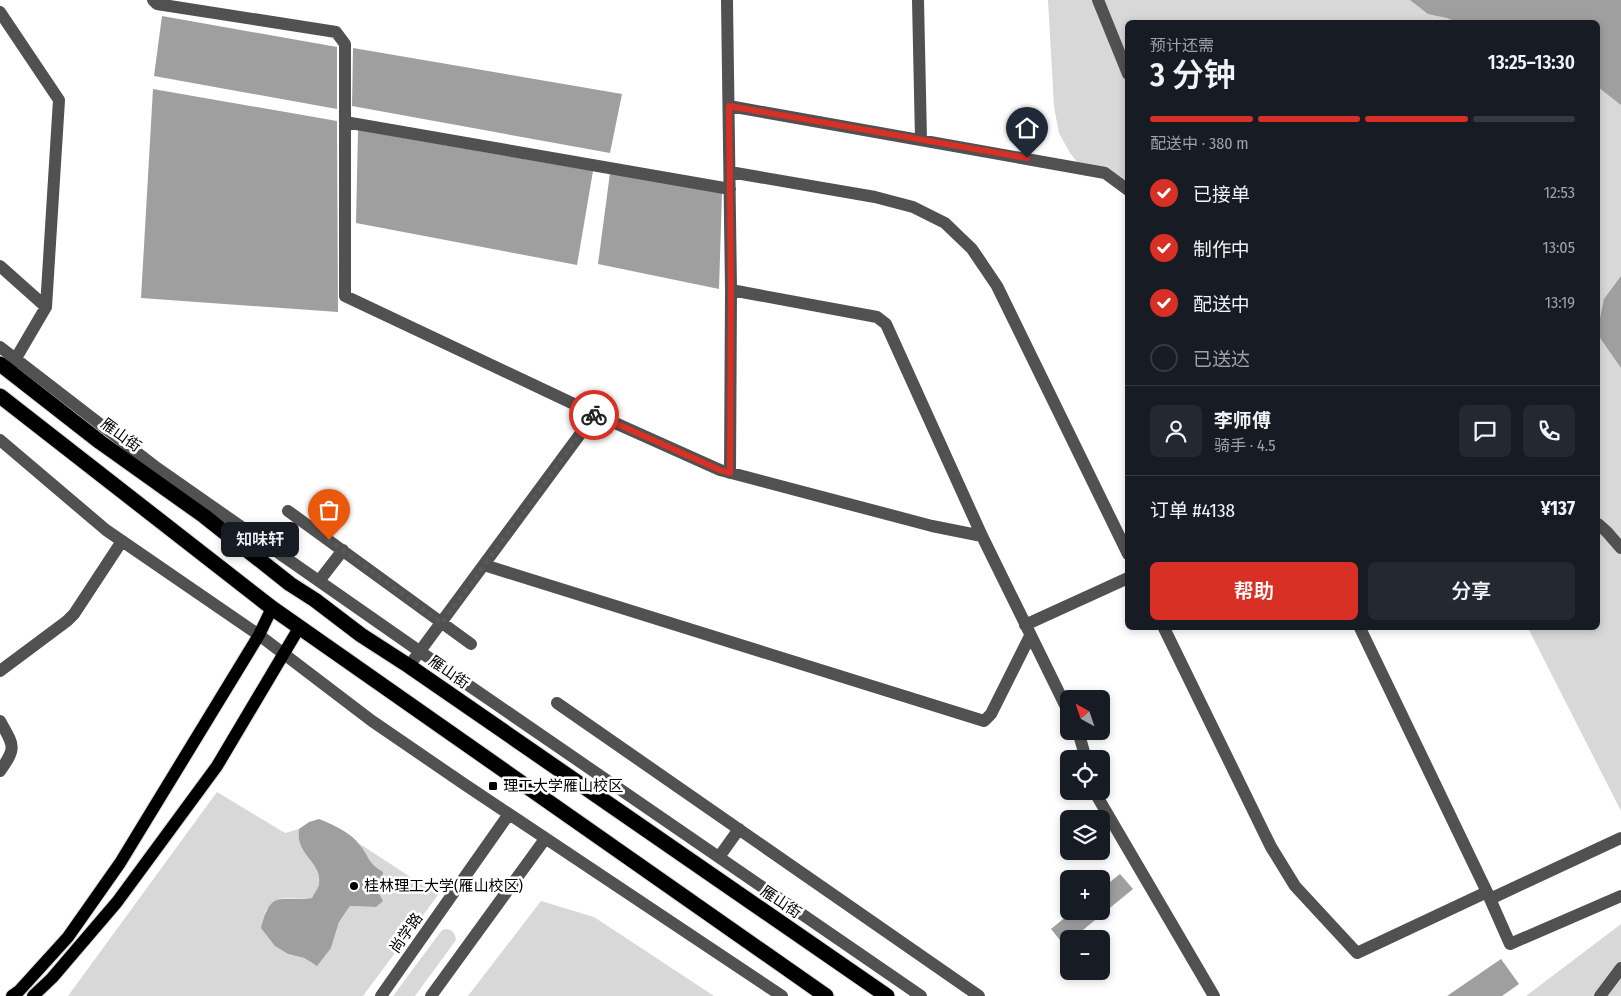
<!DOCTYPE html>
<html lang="zh">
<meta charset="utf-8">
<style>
:root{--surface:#171b24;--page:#242831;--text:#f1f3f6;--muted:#9ea1a6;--line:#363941;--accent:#d93025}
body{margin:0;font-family:"Fira Sans Condensed","Noto Sans SC",sans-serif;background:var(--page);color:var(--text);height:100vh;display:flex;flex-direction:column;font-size:19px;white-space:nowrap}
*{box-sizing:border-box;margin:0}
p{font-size:16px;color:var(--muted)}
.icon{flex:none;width:28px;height:28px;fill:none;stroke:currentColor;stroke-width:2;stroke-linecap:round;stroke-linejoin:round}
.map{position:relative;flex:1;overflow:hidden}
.drawer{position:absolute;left:1125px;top:20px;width:475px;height:610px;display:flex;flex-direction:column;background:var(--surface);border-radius:8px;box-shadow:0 2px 8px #0003}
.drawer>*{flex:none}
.needle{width:32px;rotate:320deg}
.buttons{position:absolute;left:1060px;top:690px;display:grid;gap:10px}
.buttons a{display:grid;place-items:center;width:50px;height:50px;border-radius:8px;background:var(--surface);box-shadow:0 2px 8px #0003;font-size:25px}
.pin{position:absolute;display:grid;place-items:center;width:42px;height:42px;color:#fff;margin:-51px -21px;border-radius:50% 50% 50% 0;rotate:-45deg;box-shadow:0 0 5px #0007}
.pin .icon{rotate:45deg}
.courier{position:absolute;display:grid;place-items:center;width:50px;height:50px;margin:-25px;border:4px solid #d93025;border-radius:50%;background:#fff;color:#222;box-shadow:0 1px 6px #0007}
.bubble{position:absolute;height:35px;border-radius:8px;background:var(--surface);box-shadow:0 2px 8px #0003;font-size:16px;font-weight:600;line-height:35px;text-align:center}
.headline em{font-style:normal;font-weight:600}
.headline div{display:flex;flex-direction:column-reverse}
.headline{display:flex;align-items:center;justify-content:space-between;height:85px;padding:0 25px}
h1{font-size:32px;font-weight:600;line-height:38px}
.bar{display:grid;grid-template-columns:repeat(4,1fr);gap:8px 5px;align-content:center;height:60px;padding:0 25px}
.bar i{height:6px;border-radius:4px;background:var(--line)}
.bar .selected{background:var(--accent)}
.bar p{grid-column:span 4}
.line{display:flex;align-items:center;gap:12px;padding:0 25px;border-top:1px solid var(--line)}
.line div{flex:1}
.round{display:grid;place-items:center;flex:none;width:52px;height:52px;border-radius:8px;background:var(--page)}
ol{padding:0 25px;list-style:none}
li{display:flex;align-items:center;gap:15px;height:55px}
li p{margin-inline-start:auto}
li .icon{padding:5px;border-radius:50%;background:var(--accent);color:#fff;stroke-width:4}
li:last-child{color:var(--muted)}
li i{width:28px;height:28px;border:2px solid var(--line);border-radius:50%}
.primary-button{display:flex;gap:10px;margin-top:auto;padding:10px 25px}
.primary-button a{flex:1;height:58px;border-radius:8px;background:var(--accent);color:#fff;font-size:20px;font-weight:600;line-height:58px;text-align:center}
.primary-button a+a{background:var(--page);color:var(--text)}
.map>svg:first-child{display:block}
.green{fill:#d8d8d8}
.water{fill:#9f9f9f}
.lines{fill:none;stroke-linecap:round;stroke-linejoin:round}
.major-casing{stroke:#dbdbdb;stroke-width:14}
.highway-casing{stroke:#dbdbdb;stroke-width:17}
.minor{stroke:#515151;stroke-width:12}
.major{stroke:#000;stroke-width:12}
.highway{stroke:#000;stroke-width:15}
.done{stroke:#595959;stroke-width:5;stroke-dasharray:0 9}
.route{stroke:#d93025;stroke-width:6}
.poi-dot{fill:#000;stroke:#fff;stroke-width:2}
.labels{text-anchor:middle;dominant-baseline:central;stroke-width:5;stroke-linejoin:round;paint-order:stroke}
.street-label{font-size:15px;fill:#000;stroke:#fff}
.poi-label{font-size:15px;fill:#000;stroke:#fff;text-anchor:start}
</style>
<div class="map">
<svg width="1621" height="996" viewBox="0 0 1621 996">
<rect width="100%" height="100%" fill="#fff"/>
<path class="green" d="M 1048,0 L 1621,0 L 1621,811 L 1528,628 L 1598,628 L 1598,22 L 1128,22 L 1127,184 L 1077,162 L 1070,153 L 1059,133 L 1054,107 Z
M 217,792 L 285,833 L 299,829 C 295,855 322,862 319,883 C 319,888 314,894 312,898 C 288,900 281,891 265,912 L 288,954 L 304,958 L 313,964 L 331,948 L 339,922 L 350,906 L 376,907 L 378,892 L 382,884 L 360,844 L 438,895 L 363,996 L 68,996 Z
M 541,901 L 594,917 L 714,996 L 468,996 Z
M 1621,924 L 1621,996 L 1526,996 Z
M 447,929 C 452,930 456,934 456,940 L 415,996 L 393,996 L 442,930 Z"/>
<path class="water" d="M 1410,0 L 1621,0 L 1621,105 L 1598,87 L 1598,22 L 1456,22 L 1447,18 L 1428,14 Z
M 162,16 L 337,47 L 337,109 L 154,76 Z
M 353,48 L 622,94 L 610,153 L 352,106 Z
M 153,89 L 337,121 L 338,312 L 141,298 Z
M 358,130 L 593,171 L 577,265 L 356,223 Z
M 610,173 L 722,193 L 719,289 L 598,264 Z
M 1621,276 L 1621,368 L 1598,335 L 1598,328 L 1604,299 Z
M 319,819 C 334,825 350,832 360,845 C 370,858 367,862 383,872 L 382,884 L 378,892 L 383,901 L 376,907 L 350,906 L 339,922 L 331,948 L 317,966 L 304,958 L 288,954 L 275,946 L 261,928 C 271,888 280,902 312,898 C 314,893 319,888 319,883 C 322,862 295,855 299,829 L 309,822 Z
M 1120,874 L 1133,889 L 1072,939 L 1069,939 L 1069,941 L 1064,945 L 1051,929 L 1073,911 L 1101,911 L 1101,889 Z
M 1501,959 L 1519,984 L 1502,996 L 1447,996 Z"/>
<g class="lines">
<g class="major-casing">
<path id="major" d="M 12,996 L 19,991 L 68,937 L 120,863 L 259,635 L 272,608
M 33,996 L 52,978 L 117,902 L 217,766 L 299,628"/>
</g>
<g class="highway-casing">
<path id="highway" d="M 0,364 L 100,442 L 204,516 L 290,584 L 315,600 L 361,635 L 409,666 L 887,996
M 0,396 L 272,608 L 826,996"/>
</g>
<path class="minor" d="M 153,0 L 157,4 L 336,32 L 345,44 L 345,296 L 595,414 L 409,666
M 727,0 L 731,290
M 918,0 L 921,139
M 1098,0 L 1128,74
M 0,12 L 59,100 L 46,307 L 12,365
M 729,106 L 1105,173 L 1128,190
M 345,122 L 730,189
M 730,172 L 875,197 L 913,207 L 945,223 L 972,249 L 997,286 L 1128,554
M 0,266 L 46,307
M 0,347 L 157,468 L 455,676 L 921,996
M 595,414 L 720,470 L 932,526 L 982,536
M 0,440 L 106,530 L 259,635 L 372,721 L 464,784 L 782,996
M 730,473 L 731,290 L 877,317 L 886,324 L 982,536 L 1069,713
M 288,511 L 471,644
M 1598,524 L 1607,532 L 1621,548
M 484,565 L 984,721 L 991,714 L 1030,636
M 319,581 L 343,550
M 1025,625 L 1128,578
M 1164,628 L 1271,847 L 1295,886 L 1357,953 L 1487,892 L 1360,628
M 0,671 L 67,621 L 74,614 L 122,541
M 557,703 L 979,996
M 0,721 C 14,746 17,747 0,771
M 1078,731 L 1086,759
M 1094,791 L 1214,996
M 719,857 L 739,829
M 1487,892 L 1510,944 L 1621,896
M 1490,899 L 1621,838
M 381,996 L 509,814
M 431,996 L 545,839
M 1600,996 L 1621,968"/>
<use href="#major" class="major"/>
<use href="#highway" class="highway"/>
</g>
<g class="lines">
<path class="done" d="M 329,540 L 442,623 L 594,415"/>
<path class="route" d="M 594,415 L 595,414 L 720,470 L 730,473 L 731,290 L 729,106 L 1027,158"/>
</g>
<g class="poi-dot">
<rect x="488" y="781" width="10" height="10" rx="2.5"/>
<circle cx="354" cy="886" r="5"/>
</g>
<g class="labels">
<g class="street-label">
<text transform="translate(121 435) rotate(36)">雁山街</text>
<text transform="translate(449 672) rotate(35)">雁山街</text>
<text transform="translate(781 902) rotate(34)">雁山街</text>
<text transform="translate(406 933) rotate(-55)">尚学路</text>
</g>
<g class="poi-label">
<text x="503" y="786">理工大学雁山校区</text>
<text x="364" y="886">桂林理工大学(雁山校区)</text>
</g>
</g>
</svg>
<div class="buttons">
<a><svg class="needle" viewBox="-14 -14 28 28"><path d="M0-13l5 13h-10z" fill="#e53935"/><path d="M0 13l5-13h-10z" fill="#9ea1a6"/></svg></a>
<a><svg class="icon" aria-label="locate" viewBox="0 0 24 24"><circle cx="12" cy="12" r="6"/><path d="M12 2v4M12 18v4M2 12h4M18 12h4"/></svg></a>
<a><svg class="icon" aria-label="layers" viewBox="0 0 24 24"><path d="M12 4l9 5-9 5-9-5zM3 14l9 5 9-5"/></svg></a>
<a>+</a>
<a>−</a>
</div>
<div class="pin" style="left:329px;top:540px;background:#ea580c"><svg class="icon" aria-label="bag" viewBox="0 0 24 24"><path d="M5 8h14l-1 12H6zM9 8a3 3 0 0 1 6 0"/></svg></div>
<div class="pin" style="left:1027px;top:158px;background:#1f2937"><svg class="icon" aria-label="home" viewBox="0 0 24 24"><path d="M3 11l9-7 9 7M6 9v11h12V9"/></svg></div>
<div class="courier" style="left:594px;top:415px"><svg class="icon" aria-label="bike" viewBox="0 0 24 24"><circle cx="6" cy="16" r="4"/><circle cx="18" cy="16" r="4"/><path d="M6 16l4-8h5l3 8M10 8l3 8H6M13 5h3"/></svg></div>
<div class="bubble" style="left:221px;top:522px;width:78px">知味轩</div>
<section class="drawer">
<div class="headline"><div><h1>3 分钟</h1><p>预计还需</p></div><em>13:25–13:30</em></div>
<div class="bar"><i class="selected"></i><i class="selected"></i><i class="selected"></i><i></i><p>配送中 · 380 m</p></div>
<ol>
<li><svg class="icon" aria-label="check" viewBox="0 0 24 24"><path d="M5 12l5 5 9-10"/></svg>已接单<p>12:53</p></li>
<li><svg class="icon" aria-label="check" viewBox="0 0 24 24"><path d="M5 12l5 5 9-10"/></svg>制作中<p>13:05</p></li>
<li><svg class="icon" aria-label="check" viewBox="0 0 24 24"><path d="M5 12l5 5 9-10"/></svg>配送中<p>13:19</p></li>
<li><i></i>已送达</li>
</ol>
<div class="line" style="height:90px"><a class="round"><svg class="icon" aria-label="person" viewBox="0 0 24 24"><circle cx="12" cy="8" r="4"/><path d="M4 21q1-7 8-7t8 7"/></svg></a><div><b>李师傅</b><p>骑手 · 4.5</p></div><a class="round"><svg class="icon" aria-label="chat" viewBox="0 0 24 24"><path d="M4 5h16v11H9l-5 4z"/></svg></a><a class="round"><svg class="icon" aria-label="phone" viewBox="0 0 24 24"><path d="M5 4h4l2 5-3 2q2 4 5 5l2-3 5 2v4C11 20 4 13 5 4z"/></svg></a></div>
<div class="line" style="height:65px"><div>订单 #4138</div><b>¥137</b></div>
<div class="primary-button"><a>帮助</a><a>分享</a></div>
</section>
</div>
